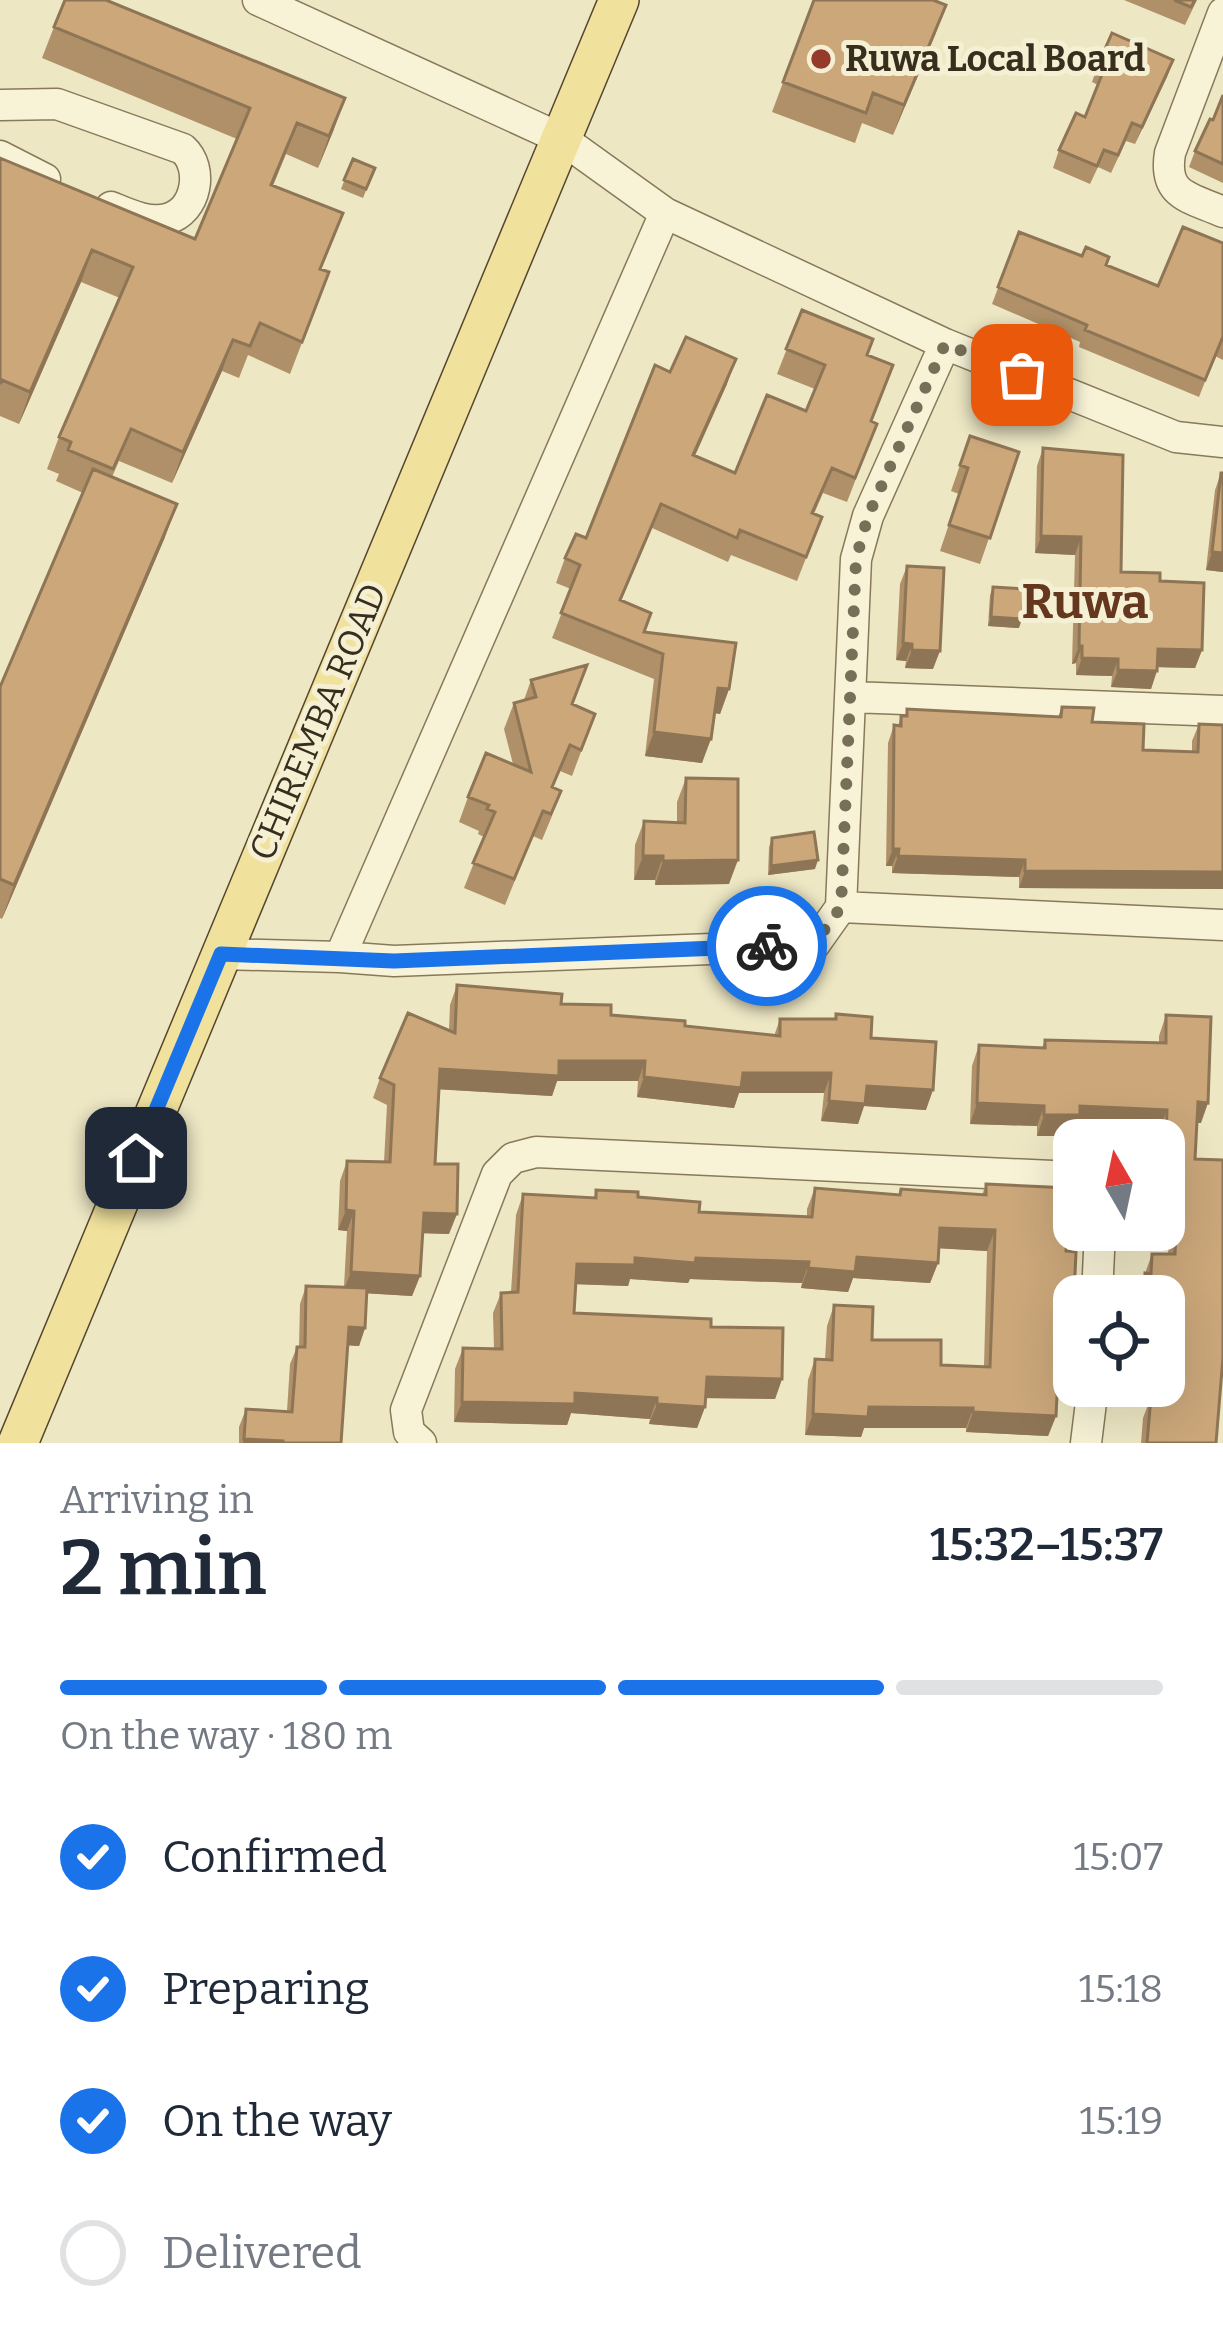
<!DOCTYPE html>
<meta charset="utf-8">
<style>
:root{--surface:#fff;--page:#f6f6f7;--text:#1f2937;--muted:#747a83;--line:#e0e1e3;--accent:#1a73e8}
body{margin:0;font-family:Bitter,serif;background:var(--page);color:var(--text);height:100vh;display:flex;flex-direction:column;font-size:45px;white-space:nowrap}
*{box-sizing:border-box;margin:0}
p{font-size:39px;color:var(--muted)}
.icon{flex:none;width:66px;height:66px;fill:none;stroke:currentColor;stroke-width:2;stroke-linecap:round;stroke-linejoin:round}
.map{position:relative;height:1443px;overflow:hidden}
.details{display:flex;flex-direction:column;background:var(--surface);flex:1}
.details>*{flex:none}
.needle{width:78px;rotate:351deg}
.fabs{position:absolute;left:1053px;top:1119px;display:grid;gap:24px}
.fabs a{display:grid;place-items:center;width:132px;height:132px;border-radius:24px;background:var(--surface);box-shadow:0 12px 48px #0002;font-size:60px}
.pin{position:absolute;display:grid;place-items:center;width:102px;height:102px;color:#fff;margin:-51px;border-radius:24px;box-shadow:0 6px 18px #0006}
.courier{position:absolute;display:grid;place-items:center;width:120px;height:120px;margin:-60px;border:9px solid #1a73e8;border-radius:50%;background:#fff;color:#222;box-shadow:0 3px 15px #0007}
.overview em{font-style:normal;font-weight:600}
.overview div{display:flex;flex-direction:column-reverse}
.overview{display:flex;align-items:center;justify-content:space-between;height:204px;padding:0 60px}
h1{font-size:78px;font-weight:600;line-height:90px}
.bar{display:grid;grid-template-columns:repeat(4,1fr);gap:18px 12px;align-content:center;height:144px;padding:0 60px}
.bar i{height:15px;border-radius:9px;background:var(--line)}
.bar .on{background:var(--accent)}
.bar p{grid-column:span 4}
ol{padding:0 60px;list-style:none}
li{display:flex;align-items:center;gap:36px;height:132px}
li p{margin-inline-start:auto}
li .icon{padding:12px;border-radius:50%;background:var(--accent);color:#fff;stroke-width:4}
li:last-child{color:var(--muted)}
li i{width:66px;height:66px;border:6px solid var(--line);border-radius:50%}
.map>svg:first-child{display:block}
.lines{fill:none;stroke-linecap:round;stroke-linejoin:round}
.minor-casing{stroke:#88795b;stroke-width:33}
.major-casing{stroke:#55462f;stroke-width:42}
.minor{stroke:#f8f3d7;stroke-width:30}
.major{stroke:#f0e19c;stroke-width:39}
.wall{fill:#af9069}
.shaded-wall{fill:#8e7555}
.building{fill:#cba77a;stroke:#8e7555;stroke-width:3}
.done{stroke:#776f58;stroke-width:12;stroke-dasharray:0 21.6}
.route{stroke:#1a73e8;stroke-width:15}
.poi-dot{fill:#963a2c;stroke:#f5f0d3;stroke-width:4.5}
.labels{text-anchor:middle;dominant-baseline:central;stroke-width:10;stroke-linejoin:round;paint-order:stroke}
.poi-label{font-size:36px;font-weight:bold;fill:#382e1e;stroke:#f5f0d3;text-anchor:start}
.street-label{font-size:36px;fill:#382e1e;stroke:#f5f0d3}
.district-label{font-size:48px;font-weight:bold;fill:#64371e;stroke:#f5f0d3}
</style>
<div class="map">
<svg width="1223" height="1443" viewBox="0 0 1223 1443">
<rect width="100%" height="100%" fill="#ede7c4"/>
<g class="lines">
<g class="minor-casing">
<path id="minor" d="M 258,0 L 562,139 L 665,213 L 945,344 L 1176,437 L 1223,442
M 1223,13 L 1170,153 C 1163,196 1189,197 1223,212
M 0,105 L 57,104 L 183,149 C 204,168 197,211 167,219 C 149,224 128,214 111,207
M 0,156 L 45,179
M 945,344 L 868,516 L 856,559 L 841,907 L 1223,925
M 851,697 L 1223,711
M 221,954 L 340,957 L 665,213
M 340,957 L 394,961 L 814,945 L 841,907
M 1097,1296 L 1100,1230
M 421,1443 L 409,1432 L 406,1410 L 497,1174 L 513,1158 L 536,1152 L 1074,1177
M 1086,1443 L 1093,1386"/>
</g>
<g class="major-casing">
<path id="major" d="M 18,1443 L 619,0"/>
</g>
<use href="#minor" class="minor"/>
<use href="#major" class="major"/>
</g>
<path class="wall" d="M 814,0 L 946,5 L 893,135 L 862,123 L 855,143 L 772,112 Z
M 1124,0 L 1197,0 L 1185,25 Z
M 54,27 L 334,129 L 318,168 L 286,154 L 273,186 L 343,213 L 321,269 L 329,272 L 290,374 L 248,355 L 239,378 L 222,371 L 172,483 L 119,461 L 112,477 L 165,537 L 2,919 L 0,918 L 0,687 L 83,493 L 56,481 L 59,474 L 47,469 L 59,437 L 120,298 L 81,282 L 19,424 L 0,416 L 0,158 L 195,239 L 237,139 L 42,58 Z
M 1173,60 L 1135,144 L 1126,141 L 1111,173 L 1098,167 L 1090,184 L 1053,168 L 1059,150 L 1085,117 L 1098,85 L 1092,82 L 1098,65 Z
M 1223,95 L 1223,183 L 1189,167 L 1195,151 L 1213,120 Z
M 353,159 L 375,168 L 363,198 L 341,189 Z
M 1019,232 L 1158,286 L 1223,243 L 1223,360 L 1215,356 L 1199,397 L 1079,347 L 1080,342 L 992,304 Z
M 802,310 L 867,355 L 871,422 L 877,424 L 847,502 L 823,493 L 814,514 L 822,517 L 797,581 L 731,555 L 728,562 L 652,528 L 621,601 L 644,632 L 729,689 L 720,714 L 715,713 L 702,763 L 645,756 L 654,679 L 552,638 L 571,589 L 556,583 L 565,558 L 586,538 L 670,372 L 727,384 L 695,456 L 735,473 L 806,411 L 815,389 L 777,374 Z
M 970,436 L 1019,452 L 980,564 L 940,551 L 959,494 L 951,491 Z
M 1043,448 L 1121,572 L 1160,581 L 1202,650 L 1195,668 L 1157,667 L 1151,689 L 1111,687 L 1112,676 L 1076,675 L 1076,663 L 1072,664 L 1075,555 L 1035,553 L 1037,466 Z
M 1221,473 L 1223,572 L 1206,570 L 1215,490 Z
M 907,566 L 933,669 L 905,668 L 906,661 L 896,660 L 900,584 Z
M 993,587 L 1019,628 L 988,626 L 990,595 Z
M 531,680 L 572,705 L 595,714 L 572,776 L 560,771 L 553,788 L 552,816 L 542,840 L 533,836 L 505,905 L 464,888 L 484,837 L 478,834 L 479,831 L 459,822 L 468,797 L 513,764 L 504,729 L 514,703 L 524,700 Z
M 1062,707 L 1143,750 L 1192,752 L 1192,741 L 1199,724 L 1223,889 L 1019,888 L 1019,877 L 892,873 L 892,866 L 886,866 L 888,743 L 894,725 L 898,726 L 901,716 L 905,716 L 907,709 L 1058,717 Z
M 686,778 L 729,884 L 655,885 L 655,880 L 634,880 L 635,845 L 644,821 L 677,822 L 677,802 Z
M 772,838 L 815,869 L 768,875 L 769,847 Z
M 457,985 L 611,1015 L 685,1026 L 774,1036 L 780,1019 L 834,1019 L 836,1014 L 871,1038 L 926,1110 L 864,1106 L 858,1124 L 821,1121 L 824,1093 L 739,1093 L 734,1108 L 637,1097 L 638,1081 L 557,1081 L 552,1096 L 439,1089 L 435,1164 L 449,1234 L 422,1233 L 420,1276 L 412,1296 L 366,1293 L 365,1328 L 359,1346 L 347,1345 L 341,1443 L 239,1443 L 239,1427 L 246,1409 L 287,1411 L 290,1364 L 297,1347 L 299,1347 L 300,1304 L 306,1286 L 344,1287 L 347,1231 L 338,1230 L 340,1181 L 347,1161 L 384,1162 L 387,1105 L 373,1098 L 380,1078 L 449,1030 L 450,1005 Z
M 1166,1015 L 1201,1123 L 1197,1123 L 1195,1159 L 1223,1160 L 1223,1378 L 1220,1378 L 1216,1443 L 1141,1443 L 1143,1418 L 1151,1397 L 1171,1398 L 1172,1375 L 1164,1375 L 1164,1296 L 1137,1296 L 1152,1254 L 1168,1254 L 1171,1209 L 1164,1209 L 1164,1140 L 1159,1140 L 1159,1130 L 1076,1126 L 1073,1136 L 1037,1136 L 1037,1126 L 970,1124 L 972,1066 L 979,1045 L 1042,1048 L 1045,1040 L 1159,1043 L 1159,1036 Z
M 986,1184 L 1066,1251 L 1067,1317 L 1061,1317 L 1056,1416 L 1048,1436 L 966,1432 L 966,1428 L 864,1428 L 861,1437 L 805,1435 L 808,1380 L 815,1359 L 825,1360 L 827,1326 L 834,1305 L 872,1340 L 941,1365 L 984,1367 L 987,1251 L 939,1248 L 938,1263 L 930,1283 L 853,1278 L 848,1292 L 801,1288 L 802,1283 L 690,1279 L 688,1283 L 630,1279 L 628,1286 L 576,1284 L 574,1313 L 711,1327 L 782,1379 L 775,1399 L 705,1398 L 705,1407 L 697,1428 L 649,1424 L 650,1419 L 571,1413 L 567,1425 L 454,1422 L 455,1369 L 463,1348 L 494,1349 L 493,1313 L 501,1293 L 511,1292 L 516,1215 L 523,1194 L 594,1198 L 596,1190 L 638,1197 L 699,1212 L 807,1217 L 807,1209 L 815,1188 L 899,1195 L 901,1189 L 982,1195 Z"/>
<path class="shaded-wall" d="M 946,5 L 935,35 L 893,135 L 904,105 Z
M 1173,60 L 1167,77 L 1135,144 L 1142,127 Z
M 345,98 L 334,129 L 318,168 L 329,136 Z
M 92,250 L 81,282 L 19,424 L 30,392 Z
M 233,340 L 222,371 L 172,483 L 183,452 Z
M 736,359 L 727,384 L 684,479 L 693,455 Z
M 177,504 L 165,537 L 2,919 L 14,885 Z
M 1041,536 L 1081,537 L 1075,555 L 1035,553 Z
M 1212,552 L 1223,553 L 1223,572 L 1206,570 Z
M 991,617 L 1022,619 L 1019,628 L 988,626 Z
M 903,643 L 912,644 L 906,661 L 896,660 Z
M 1079,646 L 1082,646 L 1076,663 L 1072,664 Z
M 1158,649 L 1202,650 L 1195,668 L 1151,667 Z
M 912,650 L 940,651 L 933,669 L 905,668 Z
M 1082,658 L 1118,659 L 1112,676 L 1076,675 Z
M 1118,670 L 1157,671 L 1151,689 L 1111,687 Z
M 718,688 L 729,689 L 720,714 L 709,712 Z
M 654,732 L 711,739 L 702,763 L 645,756 Z
M 893,849 L 899,849 L 892,866 L 886,866 Z
M 643,856 L 663,856 L 655,880 L 634,880 Z
M 898,856 L 1025,860 L 1019,877 L 892,873 Z
M 738,860 L 729,884 L 655,885 L 663,861 Z
M 818,860 L 815,869 L 768,875 L 771,866 Z
M 1025,871 L 1223,872 L 1223,889 L 1019,888 Z
M 559,1061 L 645,1061 L 638,1081 L 557,1081 L 552,1096 L 433,1089 L 440,1069 Z
M 743,1073 L 831,1073 L 824,1093 L 739,1093 L 734,1108 L 637,1097 L 644,1077 Z
M 867,1086 L 933,1090 L 926,1110 L 864,1106 L 858,1124 L 821,1121 L 829,1101 Z
M 1198,1102 L 1208,1103 L 1201,1123 L 1190,1123 Z
M 977,1103 L 1044,1106 L 1037,1126 L 970,1124 Z
M 1080,1106 L 1167,1110 L 1159,1130 L 1076,1126 L 1073,1136 L 1037,1136 L 1044,1115 Z
M 1164,1188 L 1178,1188 L 1171,1209 L 1164,1209 Z
M 346,1210 L 354,1211 L 347,1231 L 338,1230 Z
M 424,1213 L 457,1214 L 449,1234 L 416,1233 Z
M 940,1228 L 995,1230 L 987,1251 L 933,1248 Z
M 857,1257 L 938,1263 L 930,1283 L 853,1278 L 848,1292 L 801,1288 L 808,1268 Z
M 635,1258 L 696,1258 L 809,1262 L 802,1283 L 690,1279 L 688,1283 L 630,1279 L 628,1286 L 570,1284 L 577,1264 Z
M 351,1272 L 420,1276 L 412,1296 L 343,1292 Z
M 1062,1296 L 1074,1297 L 1067,1317 L 1054,1317 Z
M 349,1327 L 365,1328 L 359,1346 L 342,1345 Z
M 1164,1354 L 1180,1355 L 1172,1375 L 1164,1375 Z
M 707,1377 L 782,1379 L 775,1399 L 700,1398 Z
M 575,1393 L 657,1398 L 650,1419 L 571,1413 L 567,1425 L 454,1422 L 462,1402 Z
M 657,1404 L 705,1407 L 697,1428 L 649,1424 Z
M 869,1407 L 973,1408 L 966,1428 L 864,1428 L 861,1437 L 805,1435 L 813,1414 Z
M 973,1412 L 1056,1416 L 1048,1436 L 966,1432 Z
M 244,1439 L 283,1441 L 283,1443 L 243,1443 Z"/>
<path class="building" d="M 65,0 L 106,0 L 345,98 L 329,136 L 297,123 L 271,185 L 343,213 L 320,269 L 329,272 L 302,342 L 260,323 L 250,346 L 233,340 L 183,452 L 131,429 L 113,469 L 68,450 L 71,442 L 59,437 L 133,267 L 92,250 L 30,392 L 2,380 L 0,384 L 0,158 L 195,239 L 250,108 L 54,27 Z
M 814,0 L 933,0 L 946,5 L 904,105 L 873,93 L 866,113 L 783,82 Z
M 1174,0 L 1195,0 L 1191,7 Z
M 1112,33 L 1173,60 L 1142,127 L 1132,123 L 1118,155 L 1104,150 L 1097,166 L 1059,150 L 1076,113 L 1085,117 L 1105,67 L 1098,65 Z
M 1223,95 L 1223,164 L 1195,151 L 1210,119 L 1213,120 Z
M 353,159 L 375,168 L 366,189 L 344,180 Z
M 1183,227 L 1223,243 L 1223,340 L 1222,339 L 1205,380 L 1085,330 L 1087,325 L 998,287 L 1019,232 L 1082,256 L 1086,247 L 1109,257 L 1106,265 L 1158,286 Z
M 802,310 L 873,339 L 867,355 L 893,365 L 871,421 L 877,424 L 855,478 L 832,468 L 812,513 L 822,517 L 806,557 L 740,530 L 737,538 L 661,504 L 620,600 L 651,613 L 644,632 L 736,643 L 729,689 L 718,688 L 711,739 L 654,732 L 663,654 L 561,613 L 580,565 L 565,558 L 576,534 L 586,538 L 655,365 L 670,372 L 686,337 L 736,359 L 693,455 L 735,473 L 767,395 L 806,411 L 825,365 L 786,349 Z
M 970,436 L 1019,452 L 990,538 L 949,525 L 968,468 L 960,465 Z
M 1043,448 L 1123,455 L 1121,572 L 1160,573 L 1160,581 L 1204,583 L 1202,650 L 1158,649 L 1157,671 L 1118,670 L 1118,659 L 1082,658 L 1082,646 L 1079,646 L 1081,537 L 1041,536 Z
M 93,469 L 177,504 L 14,885 L 0,879 L 0,687 Z
M 1221,473 L 1223,473 L 1223,553 L 1212,552 Z
M 907,566 L 944,568 L 940,651 L 912,650 L 912,644 L 903,643 Z
M 993,587 L 1024,589 L 1022,619 L 991,617 Z
M 587,665 L 572,704 L 595,714 L 581,750 L 570,745 L 552,787 L 561,791 L 551,814 L 543,811 L 514,879 L 473,863 L 495,812 L 487,809 L 489,805 L 468,797 L 486,753 L 531,772 L 514,703 L 536,697 L 531,680 Z
M 1062,707 L 1094,708 L 1092,722 L 1144,724 L 1143,750 L 1198,752 L 1199,724 L 1223,725 L 1223,872 L 1025,871 L 1025,860 L 898,856 L 899,849 L 893,849 L 894,725 L 901,726 L 901,716 L 907,716 L 907,709 L 1061,717 Z
M 686,778 L 738,779 L 738,860 L 663,861 L 663,856 L 643,856 L 644,821 L 685,823 Z
M 814,832 L 818,860 L 771,866 L 772,838 Z
M 457,985 L 562,994 L 561,1004 L 611,1005 L 611,1015 L 685,1021 L 685,1026 L 780,1036 L 780,1019 L 836,1019 L 836,1014 L 872,1017 L 871,1038 L 936,1042 L 933,1090 L 867,1086 L 865,1104 L 829,1101 L 831,1073 L 743,1073 L 741,1088 L 644,1077 L 645,1061 L 559,1061 L 559,1076 L 440,1069 L 435,1164 L 458,1164 L 457,1214 L 424,1213 L 420,1276 L 351,1272 L 354,1211 L 346,1210 L 347,1161 L 390,1162 L 394,1085 L 380,1078 L 408,1013 L 455,1033 Z
M 1166,1015 L 1211,1017 L 1208,1103 L 1198,1102 L 1195,1159 L 1223,1160 L 1223,1357 L 1216,1443 L 1147,1443 L 1151,1397 L 1177,1398 L 1180,1355 L 1164,1354 L 1164,1296 L 1144,1296 L 1145,1273 L 1151,1274 L 1152,1254 L 1175,1254 L 1178,1188 L 1164,1188 L 1167,1110 L 1080,1106 L 1080,1115 L 1044,1115 L 1044,1106 L 977,1103 L 979,1045 L 1045,1048 L 1045,1040 L 1166,1043 Z
M 986,1184 L 1069,1188 L 1066,1251 L 1076,1252 L 1074,1296 L 1062,1296 L 1056,1416 L 973,1412 L 973,1408 L 869,1407 L 868,1417 L 813,1414 L 815,1359 L 832,1360 L 834,1305 L 873,1307 L 872,1340 L 941,1340 L 941,1365 L 990,1367 L 995,1230 L 940,1228 L 938,1263 L 857,1257 L 855,1272 L 808,1268 L 809,1262 L 696,1258 L 695,1263 L 635,1258 L 635,1265 L 577,1264 L 574,1313 L 711,1319 L 711,1327 L 783,1328 L 782,1379 L 707,1377 L 705,1407 L 657,1404 L 657,1398 L 575,1393 L 575,1404 L 462,1402 L 463,1348 L 502,1349 L 501,1293 L 518,1292 L 523,1194 L 596,1198 L 596,1190 L 638,1192 L 638,1197 L 700,1202 L 699,1212 L 812,1217 L 815,1188 L 900,1195 L 901,1189 L 986,1195 Z
M 306,1286 L 367,1288 L 365,1328 L 349,1327 L 341,1443 L 283,1443 L 283,1441 L 244,1439 L 246,1409 L 292,1412 L 297,1347 L 305,1347 Z"/>
<g class="lines">
<path class="done" d="M 767,946 L 814,944 L 841,907 L 856,559 L 868,516 L 945,344 L 1022,375"/>
<path class="route" d="M 136,1158 L 221,954 L 394,961 L 767,946"/>
</g>
<circle class="poi-dot" cx="821" cy="59" r="12"/>
<g class="labels">
<g class="poi-label">
<text x="845" y="59">Ruwa Local Board</text>
</g>
<g class="street-label">
<text transform="translate(318 722) rotate(-67)">CHIREMBA ROAD</text>
</g>
<g class="district-label">
<text x="1085" y="602">Ruwa</text>
</g>
</g>
</svg>
<div class="fabs">
<a><svg class="needle" viewBox="-14 -14 28 28"><path d="M0-13l5 13h-10z" fill="#e53935"/><path d="M0 13l5-13h-10z" fill="#747a83"/></svg></a>
<a><svg class="icon" aria-label="locate" viewBox="0 0 24 24"><circle cx="12" cy="12" r="6"/><path d="M12 2v4M12 18v4M2 12h4M18 12h4"/></svg></a>
</div>
<div class="pin" style="left:1022px;top:375px;background:#ea580c"><svg class="icon" aria-label="bag" viewBox="0 0 24 24"><path d="M5 8h14l-1 12H6zM9 8a3 3 0 0 1 6 0"/></svg></div>
<div class="pin" style="left:136px;top:1158px;background:#1f2937"><svg class="icon" aria-label="home" viewBox="0 0 24 24"><path d="M3 11l9-7 9 7M6 9v11h12V9"/></svg></div>
<div class="courier" style="left:767px;top:946px"><svg class="icon" aria-label="bike" viewBox="0 0 24 24"><circle cx="6" cy="16" r="4"/><circle cx="18" cy="16" r="4"/><path d="M6 16l4-8h5l3 8M10 8l3 8H6M13 5h3"/></svg></div>
</div>
<section class="details">
<div class="overview"><div><h1>2 min</h1><p>Arriving in</p></div><em>15:32–15:37</em></div>
<div class="bar"><i class="on"></i><i class="on"></i><i class="on"></i><i></i><p>On the way · 180 m</p></div>
<ol>
<li><svg class="icon" aria-label="check" viewBox="0 0 24 24"><path d="M5 12l5 5 9-10"/></svg>Confirmed<p>15:07</p></li>
<li><svg class="icon" aria-label="check" viewBox="0 0 24 24"><path d="M5 12l5 5 9-10"/></svg>Preparing<p>15:18</p></li>
<li><svg class="icon" aria-label="check" viewBox="0 0 24 24"><path d="M5 12l5 5 9-10"/></svg>On the way<p>15:19</p></li>
<li><i></i>Delivered</li>
</ol>
</section>
